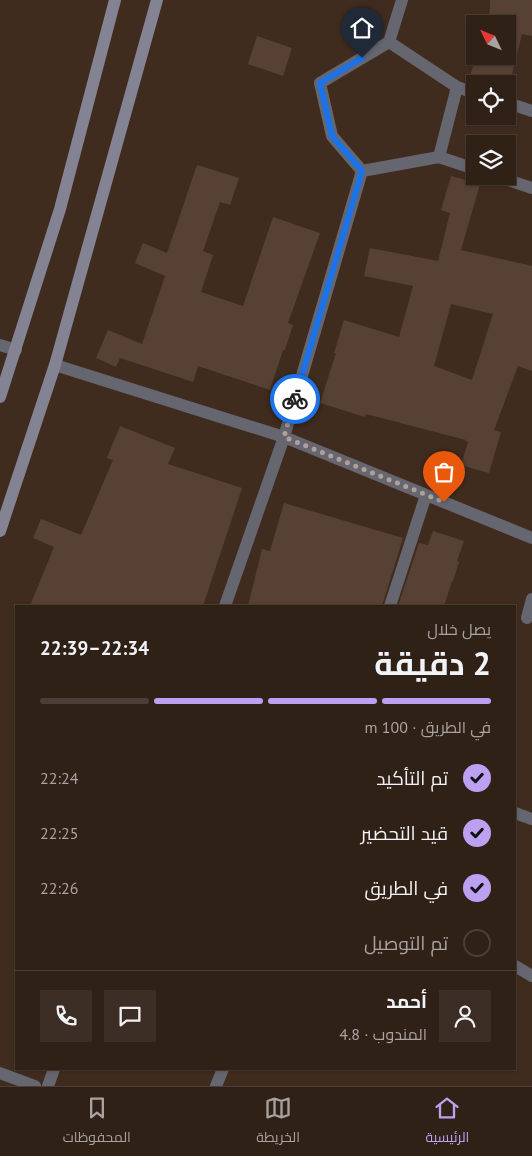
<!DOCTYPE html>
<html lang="ar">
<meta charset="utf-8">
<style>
:root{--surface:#302117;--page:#3c2e24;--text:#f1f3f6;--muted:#a8a3a1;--line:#4b3e36;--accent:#bca0f2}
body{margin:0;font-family:"PT Sans",Cairo,sans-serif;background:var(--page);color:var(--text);direction:rtl;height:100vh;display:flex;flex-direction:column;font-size:19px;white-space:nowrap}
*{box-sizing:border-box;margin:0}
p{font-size:16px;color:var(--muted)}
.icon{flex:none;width:28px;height:28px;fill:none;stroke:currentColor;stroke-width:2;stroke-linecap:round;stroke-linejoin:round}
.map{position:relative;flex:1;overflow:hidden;direction:ltr}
.drawer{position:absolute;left:15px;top:605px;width:501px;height:465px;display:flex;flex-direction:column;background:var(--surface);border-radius:0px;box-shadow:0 1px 4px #0004,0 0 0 1px var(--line);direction:rtl}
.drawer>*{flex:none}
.needle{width:32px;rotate:313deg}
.tools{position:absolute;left:466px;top:15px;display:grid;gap:10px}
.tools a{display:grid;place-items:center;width:50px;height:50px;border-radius:0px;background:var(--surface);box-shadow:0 1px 4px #0004,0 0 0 1px var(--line);font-size:25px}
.pin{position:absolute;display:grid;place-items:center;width:42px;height:42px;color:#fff;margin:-51px -21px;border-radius:50% 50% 50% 0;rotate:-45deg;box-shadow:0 0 5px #0007}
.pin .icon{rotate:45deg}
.courier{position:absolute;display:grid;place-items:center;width:50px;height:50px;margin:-25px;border:4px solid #1a73e8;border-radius:50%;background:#fff;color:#222;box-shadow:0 1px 6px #0007}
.head em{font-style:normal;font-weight:700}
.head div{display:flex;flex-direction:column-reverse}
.head{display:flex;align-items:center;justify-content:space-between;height:85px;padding:0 25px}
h1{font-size:32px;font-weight:700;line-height:38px}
.bar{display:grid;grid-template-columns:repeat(4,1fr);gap:8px 5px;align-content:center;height:60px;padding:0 25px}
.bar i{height:6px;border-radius:4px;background:var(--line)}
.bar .active{background:var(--accent)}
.bar p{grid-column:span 4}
.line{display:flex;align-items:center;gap:12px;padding:0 25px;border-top:1px solid var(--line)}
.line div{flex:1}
.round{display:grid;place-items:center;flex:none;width:52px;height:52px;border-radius:0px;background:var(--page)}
ol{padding:0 25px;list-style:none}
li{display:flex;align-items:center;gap:15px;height:55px}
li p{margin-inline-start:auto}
li .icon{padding:5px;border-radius:50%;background:var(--accent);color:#111;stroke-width:4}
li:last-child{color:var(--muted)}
li i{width:28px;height:28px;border:2px solid var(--line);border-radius:50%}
.dock{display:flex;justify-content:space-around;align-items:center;height:70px;border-top:1px solid var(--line);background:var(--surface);font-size:14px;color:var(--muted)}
.dock a{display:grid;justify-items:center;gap:2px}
.dock .active{color:var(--accent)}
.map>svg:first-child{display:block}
.building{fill:#574134;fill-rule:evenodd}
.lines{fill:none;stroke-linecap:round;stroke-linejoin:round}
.minor{stroke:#666670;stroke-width:12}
.secondary{stroke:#848394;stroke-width:12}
.done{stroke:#b0a097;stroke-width:5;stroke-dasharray:0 9}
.route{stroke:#1a73e8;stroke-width:6}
</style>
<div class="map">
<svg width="532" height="1086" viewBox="0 0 532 1086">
<rect width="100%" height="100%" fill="#402c1f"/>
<path class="building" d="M 490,0 L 532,0 L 532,36 L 522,34 L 509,86 L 508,85 L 508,84 L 501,84 L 470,76 L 476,56 L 508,56 L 508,24 L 487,24 L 490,9 Z
M 257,36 L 292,48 L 283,76 L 248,64 Z
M 197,165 L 239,178 L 230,205 L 220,202 L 203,251 L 213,255 L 201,292 L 243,306 L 273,217 L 320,233 L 288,323 L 293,325 L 285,350 L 283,350 L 270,390 L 198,366 L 193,382 L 120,358 L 116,367 L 96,358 L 108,330 L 142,344 L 165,276 L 135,263 L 143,243 L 167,253 Z
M 451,176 L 480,184 L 461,250 L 532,266 L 532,371 L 518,366 L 494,430 L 501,432 L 489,473 L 461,465 L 468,442 L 465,441 L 466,440 L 366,414 L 365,417 L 320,403 L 336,353 L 334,353 L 344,320 L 399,337 L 413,286 L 364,276 L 370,248 L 438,261 L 450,213 L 441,210 ZM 451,304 L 493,314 L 472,380 L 434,366 Z
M 120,426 L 175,448 L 168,464 L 242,488 L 203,606 L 30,606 L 54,547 L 33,538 L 41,519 L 81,535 L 113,460 L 107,458 Z
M 284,503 L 403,538 L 382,606 L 248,606 L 262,549 L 270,551 Z
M 433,531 L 464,541 L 457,561 L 459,562 L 453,581 L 452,581 L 444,606 L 398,606 L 419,543 L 428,545 Z"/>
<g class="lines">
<path class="minor" d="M 389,42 L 402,0
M 508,103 L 532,111
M 439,157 L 457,87
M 362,171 L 332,136 L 320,83 L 389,42 L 457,87 L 475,93
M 362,171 L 439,157 L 475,169
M 496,176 L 532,188
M 0,345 L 16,350
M 55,365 L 284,437 L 532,538
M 225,606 L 284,437 L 362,171
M 390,606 L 426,495
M 527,618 L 532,599
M 515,813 L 532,819
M 515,966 L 532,976
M 0,1073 L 35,1086
M 48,1086 L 54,1069
M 216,1086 L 223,1069"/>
<path class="secondary" d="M 0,397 L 60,209 L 115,0
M 0,531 L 55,365 L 157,0"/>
</g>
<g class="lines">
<path class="done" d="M 295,399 L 284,437 L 444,502"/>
<path class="route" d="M 295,399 L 362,171 L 332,136 L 320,83 L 362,58"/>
</g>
</svg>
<div class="tools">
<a><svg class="needle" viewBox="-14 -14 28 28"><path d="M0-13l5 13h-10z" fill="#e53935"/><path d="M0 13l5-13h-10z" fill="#a8a3a1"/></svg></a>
<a><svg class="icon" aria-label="locate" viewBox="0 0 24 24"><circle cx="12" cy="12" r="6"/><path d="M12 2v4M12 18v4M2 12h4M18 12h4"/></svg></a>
<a><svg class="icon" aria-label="layers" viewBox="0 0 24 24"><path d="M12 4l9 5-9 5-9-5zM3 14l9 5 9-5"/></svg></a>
</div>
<div class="pin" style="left:444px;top:502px;background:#ea580c"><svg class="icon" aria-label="bag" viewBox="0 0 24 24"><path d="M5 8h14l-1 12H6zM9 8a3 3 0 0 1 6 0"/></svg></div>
<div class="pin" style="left:362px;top:58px;background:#1f2937"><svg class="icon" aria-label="home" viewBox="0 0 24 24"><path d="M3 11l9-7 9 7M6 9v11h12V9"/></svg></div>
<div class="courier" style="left:295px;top:399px"><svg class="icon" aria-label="bike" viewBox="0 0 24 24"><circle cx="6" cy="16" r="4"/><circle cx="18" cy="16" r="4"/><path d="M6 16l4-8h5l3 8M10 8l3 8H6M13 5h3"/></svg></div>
<section class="drawer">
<div class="head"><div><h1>2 دقيقة</h1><p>يصل خلال</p></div><em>22:34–22:39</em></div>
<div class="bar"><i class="active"></i><i class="active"></i><i class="active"></i><i></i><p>في الطريق · 100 m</p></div>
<ol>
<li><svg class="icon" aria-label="check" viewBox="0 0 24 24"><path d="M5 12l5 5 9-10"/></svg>تم التأكيد<p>22:24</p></li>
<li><svg class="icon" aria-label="check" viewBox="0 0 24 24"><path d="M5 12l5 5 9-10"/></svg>قيد التحضير<p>22:25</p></li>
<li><svg class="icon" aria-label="check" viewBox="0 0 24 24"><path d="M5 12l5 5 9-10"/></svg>في الطريق<p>22:26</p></li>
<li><i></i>تم التوصيل</li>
</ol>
<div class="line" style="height:90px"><a class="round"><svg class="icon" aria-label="person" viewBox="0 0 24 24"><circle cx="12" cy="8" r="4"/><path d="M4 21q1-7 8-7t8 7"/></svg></a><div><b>أحمد</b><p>المندوب · 4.8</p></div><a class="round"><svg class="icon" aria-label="chat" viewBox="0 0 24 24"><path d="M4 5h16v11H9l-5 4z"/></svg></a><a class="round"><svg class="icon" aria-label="phone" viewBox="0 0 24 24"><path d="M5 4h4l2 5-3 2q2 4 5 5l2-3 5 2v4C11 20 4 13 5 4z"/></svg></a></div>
</section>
</div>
<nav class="dock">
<a class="active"><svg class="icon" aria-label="home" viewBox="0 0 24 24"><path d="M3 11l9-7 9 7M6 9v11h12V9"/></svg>الرئيسية</a>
<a><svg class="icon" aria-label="map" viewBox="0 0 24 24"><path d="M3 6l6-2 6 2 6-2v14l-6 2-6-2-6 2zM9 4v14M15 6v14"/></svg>الخريطة</a>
<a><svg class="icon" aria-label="saved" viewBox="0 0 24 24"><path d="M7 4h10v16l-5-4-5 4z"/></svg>المحفوظات</a>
</nav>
